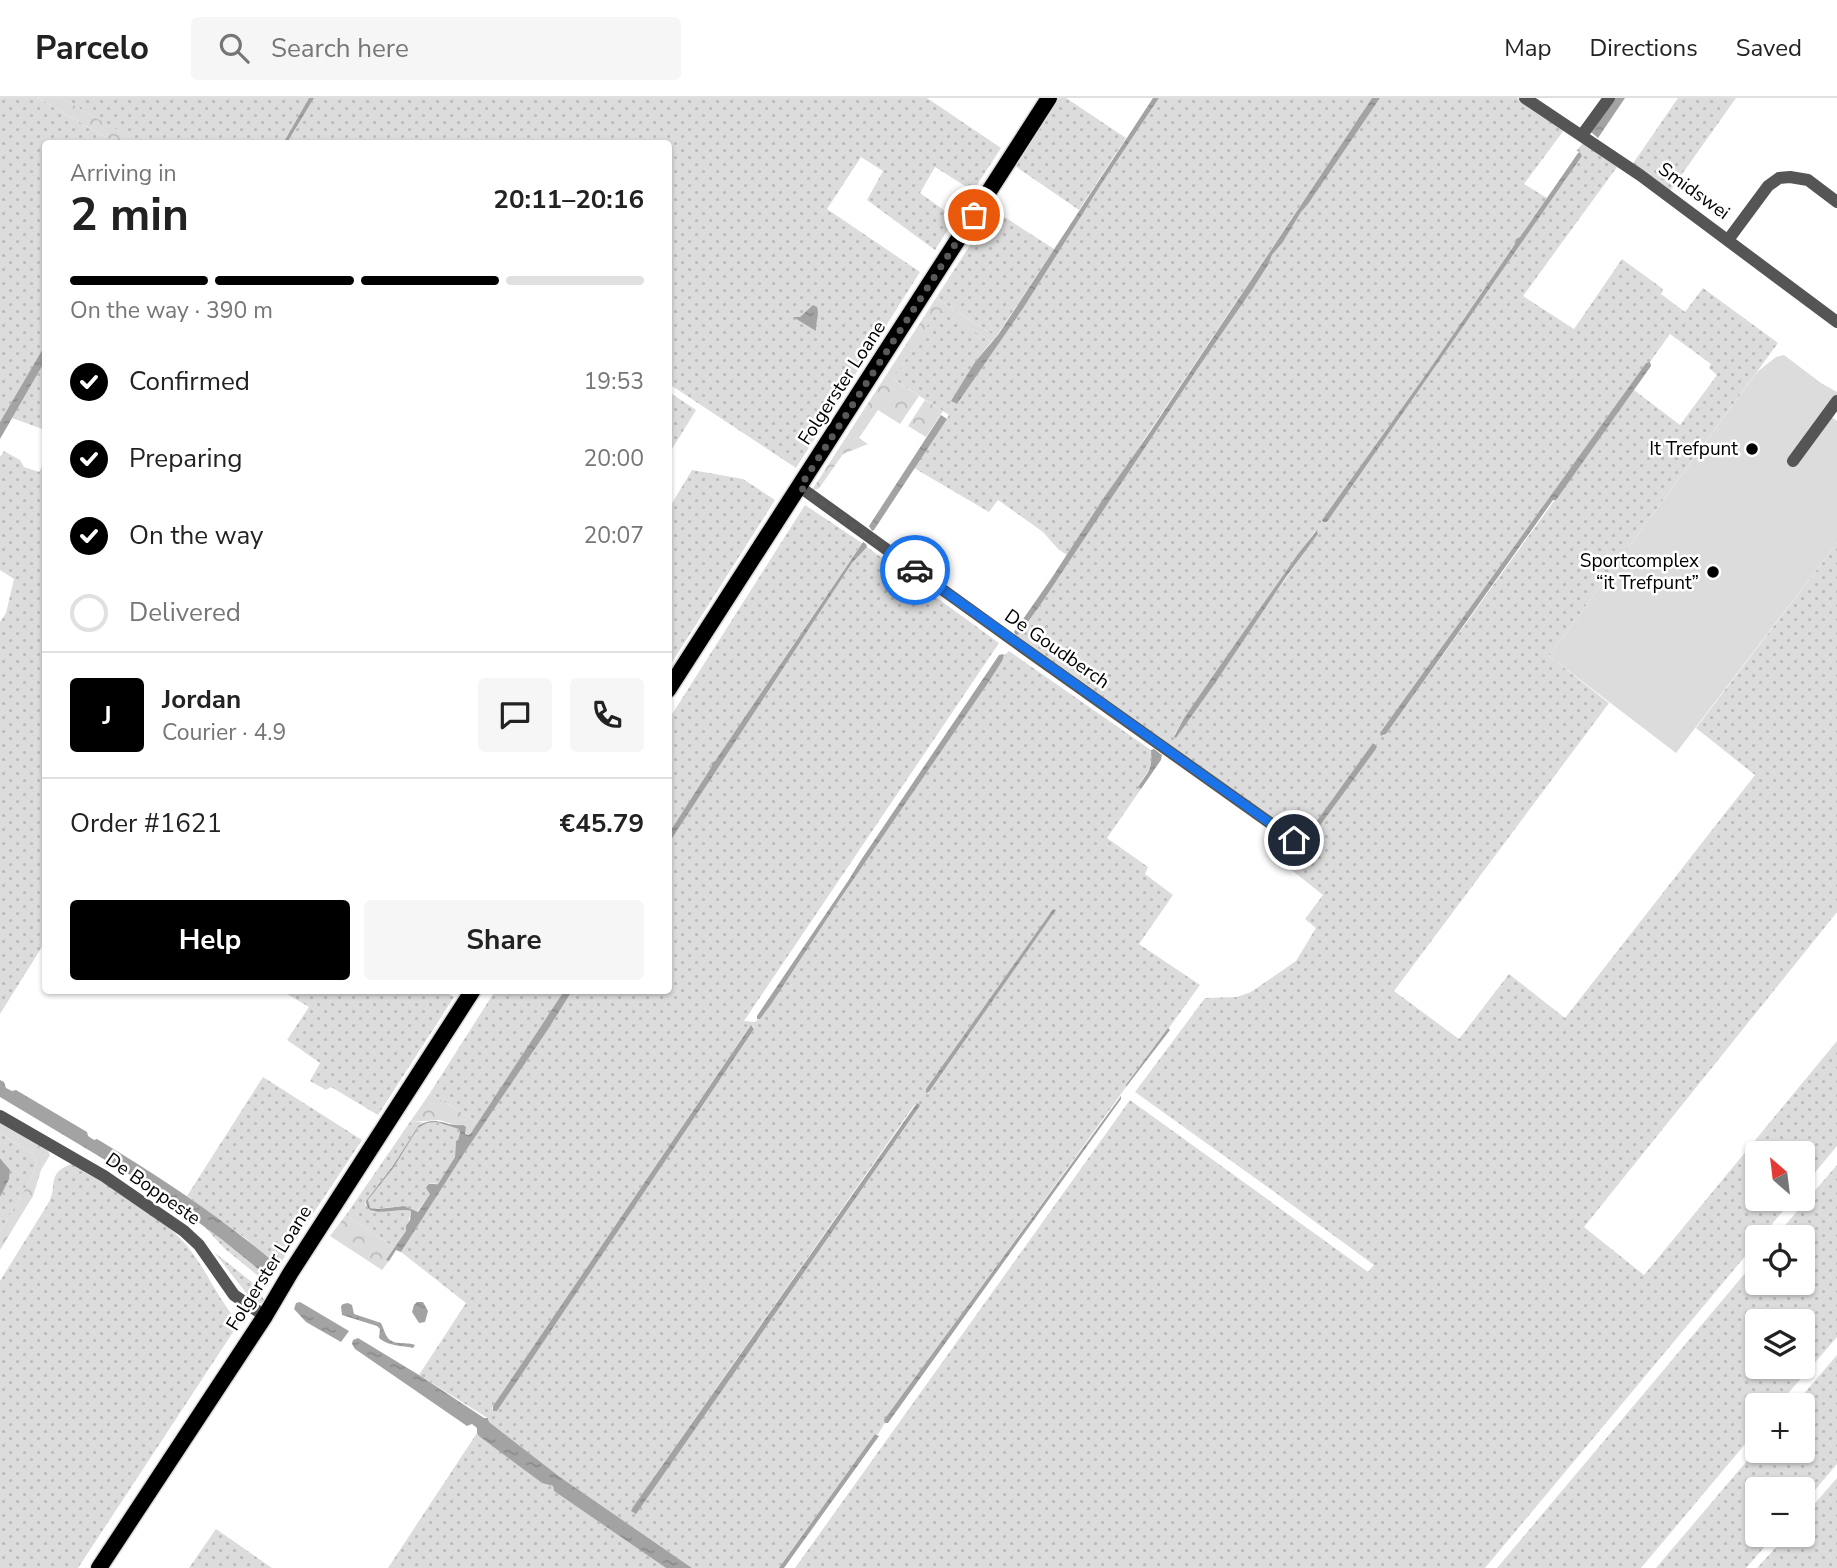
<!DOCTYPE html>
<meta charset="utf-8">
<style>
:root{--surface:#fff;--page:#f6f6f6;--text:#222;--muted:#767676;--line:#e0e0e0;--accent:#000}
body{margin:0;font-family:"Nunito Sans",sans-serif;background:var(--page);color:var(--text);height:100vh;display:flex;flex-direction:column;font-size:26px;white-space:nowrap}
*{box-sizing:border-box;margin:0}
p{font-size:23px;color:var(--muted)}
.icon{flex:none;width:38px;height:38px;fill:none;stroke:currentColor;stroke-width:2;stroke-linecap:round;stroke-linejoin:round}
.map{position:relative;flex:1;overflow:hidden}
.side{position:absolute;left:42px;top:42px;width:630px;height:854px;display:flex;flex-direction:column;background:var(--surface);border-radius:7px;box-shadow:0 2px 5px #0004}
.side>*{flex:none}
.needle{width:46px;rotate:332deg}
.controls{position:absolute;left:1745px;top:1043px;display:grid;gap:14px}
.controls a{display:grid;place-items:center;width:70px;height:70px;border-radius:7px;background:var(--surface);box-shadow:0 2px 5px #0004;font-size:35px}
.pin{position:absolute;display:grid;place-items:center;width:60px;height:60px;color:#fff;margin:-30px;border:4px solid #fff;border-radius:50%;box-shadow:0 2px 7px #0007}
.courier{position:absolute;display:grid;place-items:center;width:70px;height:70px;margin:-35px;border:5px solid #1a73e8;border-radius:50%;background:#fff;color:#222;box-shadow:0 2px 9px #0007}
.overview em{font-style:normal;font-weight:700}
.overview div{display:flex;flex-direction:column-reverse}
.overview{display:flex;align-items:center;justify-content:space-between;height:119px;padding:0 28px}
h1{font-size:46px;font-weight:700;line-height:52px}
.bar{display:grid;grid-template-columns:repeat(4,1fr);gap:10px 7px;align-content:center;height:84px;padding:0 28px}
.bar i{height:9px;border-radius:5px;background:var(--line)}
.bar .on{background:var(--accent)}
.bar p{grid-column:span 4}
.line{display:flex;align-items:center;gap:18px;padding:0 28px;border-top:2px solid var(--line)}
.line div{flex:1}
.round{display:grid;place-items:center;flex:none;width:74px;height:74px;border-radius:7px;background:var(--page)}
ol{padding:0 28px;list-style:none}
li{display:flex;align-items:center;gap:21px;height:77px}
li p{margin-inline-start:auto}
li .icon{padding:7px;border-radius:50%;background:var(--accent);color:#fff;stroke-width:4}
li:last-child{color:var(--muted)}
li i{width:38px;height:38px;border:4px solid var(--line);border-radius:50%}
.cta{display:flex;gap:14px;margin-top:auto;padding:14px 28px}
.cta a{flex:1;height:80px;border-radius:7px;background:var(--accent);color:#fff;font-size:28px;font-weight:700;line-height:80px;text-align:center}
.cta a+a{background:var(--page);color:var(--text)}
header{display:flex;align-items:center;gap:42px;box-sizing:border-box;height:98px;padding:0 35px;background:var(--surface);border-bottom:2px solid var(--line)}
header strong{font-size:33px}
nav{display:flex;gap:38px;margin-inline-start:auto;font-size:24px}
.search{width:490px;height:63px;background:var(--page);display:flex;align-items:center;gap:18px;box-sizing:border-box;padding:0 24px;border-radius:7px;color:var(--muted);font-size:26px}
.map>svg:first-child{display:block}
.grass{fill:url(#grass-dots);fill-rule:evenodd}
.forest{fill:url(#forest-crowns)}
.green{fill:#dcdcdc}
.water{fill:url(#water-ripples);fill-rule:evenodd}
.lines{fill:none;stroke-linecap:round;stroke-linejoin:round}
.major-casing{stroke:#dbdbdb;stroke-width:19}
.minor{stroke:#555;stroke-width:12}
.major{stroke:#000;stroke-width:16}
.done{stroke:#595959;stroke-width:7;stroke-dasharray:0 12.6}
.route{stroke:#1a73e8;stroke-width:9}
.poi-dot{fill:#000;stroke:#fff;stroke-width:2.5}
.labels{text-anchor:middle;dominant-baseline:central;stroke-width:5;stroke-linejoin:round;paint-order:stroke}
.street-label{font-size:19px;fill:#000;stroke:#fff}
.poi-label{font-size:19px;fill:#000;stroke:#fff;text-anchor:end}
</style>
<header>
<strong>Parcelo</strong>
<div class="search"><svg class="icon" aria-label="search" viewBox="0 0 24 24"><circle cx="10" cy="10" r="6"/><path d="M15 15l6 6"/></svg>Search here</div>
<nav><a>Map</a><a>Directions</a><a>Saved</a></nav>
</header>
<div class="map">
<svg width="1837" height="1470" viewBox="0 0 1837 1470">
<defs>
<pattern id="grass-dots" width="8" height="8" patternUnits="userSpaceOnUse" patternTransform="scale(1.75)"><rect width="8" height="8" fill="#dcdcdc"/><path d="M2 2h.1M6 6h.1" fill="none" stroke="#bbb" stroke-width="1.8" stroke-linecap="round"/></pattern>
<pattern id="forest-crowns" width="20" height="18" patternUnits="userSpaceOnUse" patternTransform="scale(1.75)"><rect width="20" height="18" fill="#dcdcdc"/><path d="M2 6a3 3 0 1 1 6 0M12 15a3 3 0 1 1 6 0" fill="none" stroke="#bbb"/></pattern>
<pattern id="water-ripples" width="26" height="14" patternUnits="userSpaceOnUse" patternTransform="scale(1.75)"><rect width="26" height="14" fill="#a3a3a3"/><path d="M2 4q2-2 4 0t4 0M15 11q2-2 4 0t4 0" fill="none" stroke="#8b8b8b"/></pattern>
</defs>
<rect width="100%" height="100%" fill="#fff"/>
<path class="grass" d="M 0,0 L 38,0 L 116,45 L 46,46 L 45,247 L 0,324 Z
M 61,0 L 309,0 L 282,46 L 126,45 L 129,39 Z
M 314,0 L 927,0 L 1001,50 L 973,93 L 935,69 L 920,95 L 955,120 L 935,152 L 867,102 L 883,73 L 861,59 L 827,111 L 920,174 L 796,370 L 669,286 L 668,46 L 287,46 Z
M 1059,0 L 1066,0 L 1126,40 L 1079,112 L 1015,68 Z
M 1159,0 L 1372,0 L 1067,457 L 1058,451 L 1043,434 L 998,402 L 989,414 L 914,370 L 949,317 L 893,281 L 938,210 L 991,244 L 975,264 L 952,303 L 957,306 L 1024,209 L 1102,85 Z
M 1380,0 L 1517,0 L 1564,32 L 1524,86 L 1547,100 L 1520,139 L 1516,141 L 1515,146 L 1429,272 L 1322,422 L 1327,424 L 1582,58 L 1580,54 L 1576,53 L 1583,45 L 1617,69 L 1523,198 L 1574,231 L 1622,161 L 1663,191 L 1661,196 L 1685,214 L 1703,190 L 1778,245 L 1549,558 L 1609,605 L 1394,893 L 1459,941 L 1509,876 L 1565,920 L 1755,677 L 1696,630 L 1837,445 L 1837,814 L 1584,1129 L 1644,1177 L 1837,943 L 1837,1048 L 1803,1089 L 1802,1055 L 1757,1055 L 1757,1101 L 1793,1101 L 1761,1139 L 1757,1139 L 1757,1144 L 1485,1470 L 795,1470 L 1130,1002 L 1368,1174 L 1374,1167 L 1269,1090 L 1135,994 L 1205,900 L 1237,899 L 1251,894 L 1296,863 L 1316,830 L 1305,821 L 1323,797 L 1289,770 L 1376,651 L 1377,648 L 1374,645 L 1372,647 L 1302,744 L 1016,537 L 1019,536 L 1041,506 L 1198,270 L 1254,189 L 1268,167 L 1272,157 L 1283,144 L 1301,114 ZM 1670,236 L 1711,266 L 1709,270 L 1717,277 L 1680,327 L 1634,292 L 1386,636 L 1383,638 L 1380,636 L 1646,265 L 1650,264 ZM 1315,433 L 1318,434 L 1318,436 C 1269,502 1224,572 1176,640 L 1175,636 L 1184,620 Z
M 1678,0 L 1736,0 L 1670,93 L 1632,67 Z
M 989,109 L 1054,151 L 996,239 L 936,200 L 989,118 L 987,111 Z
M 45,263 L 45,332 L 12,320 Z
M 669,294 L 696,312 L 669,356 Z
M 4,353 L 20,362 L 24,369 L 39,374 L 45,363 L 45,844 L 0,916 L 0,524 L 6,515 L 14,481 L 0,472 L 0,359 Z
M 692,372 L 743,381 L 775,402 L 669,569 L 669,406 L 671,407 Z
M 805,407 L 862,445 L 715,663 L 711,665 L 712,668 L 669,735 L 669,621 Z
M 867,449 L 999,545 L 744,923 L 755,924 L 760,920 L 772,905 L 838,804 L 988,585 C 995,575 1000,560 1009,553 L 1151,652 L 1151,669 L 1138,688 L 1141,691 L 1107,740 L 1148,769 L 1145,776 L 1173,797 L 1139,846 L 1200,887 L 885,1322 L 885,1325 L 878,1336 L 875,1336 L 779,1470 L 692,1470 L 560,1379 L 489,1324 L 489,1321 L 486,1319 L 419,1277 L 466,1205 L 401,1154 L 465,1054 L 547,933 L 572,893 L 668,892 L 669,745 L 852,465 ZM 1053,811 L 1055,813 L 928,996 L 926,991 ZM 750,928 L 754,929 L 754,931 L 497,1313 L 492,1311 L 493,1308 ZM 915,1006 L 919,1007 L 919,1009 L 760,1238 L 633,1409 Z
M 444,893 L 454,899 L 378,1017 L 331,989 L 326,992 L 310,983 L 320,965 L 287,942 L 309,909 L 282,893 Z
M 495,893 L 564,893 L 478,1025 L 430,995 Z
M 263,979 L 362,1042 L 277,1170 L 269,1164 L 269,1160 L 244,1139 L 187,1098 Z
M 410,1024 L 423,1024 L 419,1027 L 392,1069 L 366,1103 L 365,1107 L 373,1114 L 401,1111 L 411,1113 L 406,1133 L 395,1150 L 346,1117 Z
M 437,1024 L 459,1030 L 460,1035 L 458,1043 L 456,1044 L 455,1059 L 438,1086 L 430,1085 L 430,1096 L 417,1114 C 416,1114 407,1109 406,1109 C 394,1106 381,1113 369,1110 L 368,1102 L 394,1069 L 418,1030 L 427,1025 Z
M 0,1035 L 34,1057 L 37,1065 L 30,1082 L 0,1134 C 0,1124 0,1110 0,1100 C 4,1081 19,1079 0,1060 Z
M 71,1066 C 109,1089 158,1113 187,1148 C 207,1172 218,1202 239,1225 L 78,1470 L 0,1470 L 0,1183 L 49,1104 C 58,1086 46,1076 71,1066 Z
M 1837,1067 L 1837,1239 L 1778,1307 L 1757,1307 L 1757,1332 L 1641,1470 L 1497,1470 L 1757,1161 L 1757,1185 L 1802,1185 L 1802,1139 L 1775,1139 ZM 1757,1223 L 1802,1223 L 1802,1269 L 1757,1269 Z
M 202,1126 L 263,1175 L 272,1178 L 266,1187 L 262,1181 L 224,1150 Z
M 214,1154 L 253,1185 L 265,1203 L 264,1204 L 255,1206 Z
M 1837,1257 L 1837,1366 L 1803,1406 L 1802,1391 L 1757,1391 L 1757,1437 L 1775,1437 L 1746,1470 L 1656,1470 L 1757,1351 L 1757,1353 L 1802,1353 L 1802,1307 L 1794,1307 Z
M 477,1335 L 542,1385 L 553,1388 L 554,1393 L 666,1470 L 388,1470 Z
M 1837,1380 L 1837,1470 L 1757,1470 L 1787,1437 L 1802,1437 L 1803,1419 Z
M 216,1431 L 272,1470 L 189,1470 Z"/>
<path class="forest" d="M 38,0 L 61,0 L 130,39 L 126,45 L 116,45 Z
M 936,200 L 996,239 L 991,244 L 938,211 L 893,281 L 919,298 L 900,326 L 878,312 L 859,340 L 868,346 L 843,356 L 820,389 L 818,391 L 812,392 Z
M 925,302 L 943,313 L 926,339 L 908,328 Z
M 430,995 L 478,1025 L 471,1035 L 467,1037 L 459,1028 L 439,1022 L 410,1024 Z
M 0,1023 L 48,1053 L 50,1057 L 41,1072 L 33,1098 L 0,1152 L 0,1134 L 30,1082 L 37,1065 L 34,1057 L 0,1035 Z
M 346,1117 L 395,1150 L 387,1161 L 389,1163 L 382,1172 L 330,1138 Z"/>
<path class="green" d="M 1784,257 L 1821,285 L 1837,294 L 1837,297 L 1806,339 L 1830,318 L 1837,323 L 1837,445 L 1676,655 L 1549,558 L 1757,274 L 1776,259 Z"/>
<path class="water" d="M 309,0 L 314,0 L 287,45 L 283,45 Z
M 1153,0 L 1159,0 L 1102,85 L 1024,209 L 957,306 L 951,303 L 975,264 L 998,237 Z
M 1372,0 L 1380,0 L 1308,106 L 1301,114 L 1283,144 L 1272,157 L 1268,167 L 1254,189 L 1198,270 L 1041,506 L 1019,536 L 1016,537 L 1014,534 L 1051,481 L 1105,398 L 1148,337 Z
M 1614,0 L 1625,0 L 1598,40 L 1591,34 Z
M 1580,54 L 1582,58 L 1327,424 L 1323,424 L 1322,422 L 1429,272 L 1515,146 L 1516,141 L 1520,139 L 1578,55 Z
M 813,207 L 817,209 C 820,217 815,225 816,233 L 793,219 L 800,219 Z
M 45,247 L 45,263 L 0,341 L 0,324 Z
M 1650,264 L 1651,268 L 1556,402 L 1553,402 L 1386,636 L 1381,638 L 1380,635 L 1646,265 Z
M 941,317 L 947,321 L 874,432 L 872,433 L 869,428 Z
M 1317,432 L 1318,436 L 1286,479 L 1213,588 L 1176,640 L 1174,639 L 1184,620 L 1215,575 L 1298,456 Z
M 863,444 L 866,446 L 867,449 L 852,465 L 669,745 L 669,735 L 712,668 L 711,665 L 715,663 Z
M 1003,556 L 1004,557 L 1002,563 L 988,585 L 838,804 L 772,905 L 760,921 L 757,921 L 757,918 L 848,783 L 861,762 L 999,557 Z
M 1373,645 L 1377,648 L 1376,651 L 1289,770 L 1285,767 Z
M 1154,651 L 1162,657 L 1161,662 L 1141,691 L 1138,689 C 1150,671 1152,673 1151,652 Z
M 1053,811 L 1056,812 L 929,994 L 926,995 L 926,991 Z
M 564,893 L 572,893 L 547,933 L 465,1054 L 401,1154 L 396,1152 L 389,1163 L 386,1162 L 406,1133 L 406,1128 L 410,1122 L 411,1113 C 397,1108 366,1123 366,1103 L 392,1069 L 419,1027 C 437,1017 446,1029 463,1027 L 466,1029 L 465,1036 L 468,1037 L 471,1035 ZM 437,1024 L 459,1031 L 460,1035 L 458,1042 L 456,1043 L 455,1059 L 438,1086 C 433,1087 429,1083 426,1090 L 430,1096 L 418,1114 L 404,1108 L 378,1111 L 370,1110 L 368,1102 L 394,1069 L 418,1030 L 427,1025 Z
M 751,927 L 754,931 L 497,1313 L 493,1313 L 493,1308 Z
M 1168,930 L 1170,932 L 1126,989 L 1126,987 Z
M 0,982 L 4,984 L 6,990 L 12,993 L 16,992 L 87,1034 L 88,1038 L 94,1042 L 97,1041 C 157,1077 215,1115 269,1160 L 269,1164 L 277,1170 L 272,1178 L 263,1175 L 221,1141 L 152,1090 L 0,999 Z
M 1121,998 L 1121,1001 L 888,1325 L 885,1325 L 884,1322 Z
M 917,1005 L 920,1007 L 919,1009 L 636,1416 L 631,1413 L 633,1409 Z
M 0,1060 L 10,1072 L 9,1081 L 0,1099 Z
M 300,1204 L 349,1233 L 341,1244 L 306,1224 L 294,1211 L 296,1205 Z
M 417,1204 L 423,1204 L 428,1213 L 425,1224 L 419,1225 L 412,1214 L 414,1207 Z
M 348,1205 L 352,1207 L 354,1216 L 381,1225 C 383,1229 384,1233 386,1237 C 392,1249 405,1243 415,1247 L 413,1250 C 401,1247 390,1249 379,1240 L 380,1231 L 377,1228 L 342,1217 L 341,1208 L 343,1206 Z
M 358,1240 L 419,1277 L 484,1320 L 488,1320 L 489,1324 L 560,1379 L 692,1470 L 666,1470 L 554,1393 L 553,1388 L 542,1385 L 479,1338 L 477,1335 L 477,1330 L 472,1326 L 467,1328 L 355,1251 L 352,1246 L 353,1242 Z
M 875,1336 L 879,1338 L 784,1470 L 779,1470 Z"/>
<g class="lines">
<g class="major-casing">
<path id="major" d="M 668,592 L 1049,0
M 99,1470 L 265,1218 L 291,1174 L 473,892"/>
</g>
<path class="minor" d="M 1525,0 L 1640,77 L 1837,224
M 1582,37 L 1609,0
M 1728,142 L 1768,88 L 1779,80 L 1790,79 L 1808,82 L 1837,104
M 1793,363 L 1837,303
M 800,389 L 1011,541 L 1294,742
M 0,1018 L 104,1078 L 184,1133 L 199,1147 L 234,1197 L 265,1218"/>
<use href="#major" class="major"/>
</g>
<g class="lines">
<path class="done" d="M 915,472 L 800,389 L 974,117"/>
<path class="route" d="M 915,472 L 1294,742"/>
</g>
<g class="poi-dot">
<circle cx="1752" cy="351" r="7"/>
<circle cx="1713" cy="474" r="7"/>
</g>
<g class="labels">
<g class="street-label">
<text transform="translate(1694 93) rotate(36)">Smidswei</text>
<text transform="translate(842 285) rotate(-57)">Folgerster Loane</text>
<text transform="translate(1057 551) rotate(35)">De Goudberch</text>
<text transform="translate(153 1091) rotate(35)">De Boppeste</text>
<text transform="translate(269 1170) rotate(-58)">Folgerster Loane</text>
</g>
<g class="poi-label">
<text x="1738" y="351">It Trefpunt</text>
<text x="1699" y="463">Sportcomplex<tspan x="1699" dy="22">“it Trefpunt”</tspan></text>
</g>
</g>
</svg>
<div class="controls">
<a><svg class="needle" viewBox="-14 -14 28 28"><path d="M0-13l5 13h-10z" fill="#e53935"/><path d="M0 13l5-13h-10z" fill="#767676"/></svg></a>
<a><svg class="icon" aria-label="locate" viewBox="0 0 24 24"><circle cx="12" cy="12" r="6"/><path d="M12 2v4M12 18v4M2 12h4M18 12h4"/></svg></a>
<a><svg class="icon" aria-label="layers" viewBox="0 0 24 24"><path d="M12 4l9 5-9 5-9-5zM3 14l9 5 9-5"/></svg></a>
<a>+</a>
<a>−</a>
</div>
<div class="pin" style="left:974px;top:117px;background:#ea580c"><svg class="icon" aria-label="bag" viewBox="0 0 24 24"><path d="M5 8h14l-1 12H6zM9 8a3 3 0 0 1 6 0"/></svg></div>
<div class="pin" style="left:1294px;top:742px;background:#1f2937"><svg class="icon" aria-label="home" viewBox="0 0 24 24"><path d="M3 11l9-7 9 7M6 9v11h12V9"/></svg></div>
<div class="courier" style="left:915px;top:472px"><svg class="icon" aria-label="car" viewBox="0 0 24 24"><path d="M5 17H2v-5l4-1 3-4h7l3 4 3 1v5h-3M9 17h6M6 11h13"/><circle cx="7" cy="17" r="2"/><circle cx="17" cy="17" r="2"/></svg></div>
<section class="side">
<div class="overview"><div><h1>2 min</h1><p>Arriving in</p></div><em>20:11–20:16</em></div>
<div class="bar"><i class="on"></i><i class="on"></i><i class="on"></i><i></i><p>On the way · 390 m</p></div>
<ol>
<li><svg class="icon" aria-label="check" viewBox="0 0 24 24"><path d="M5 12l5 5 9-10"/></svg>Confirmed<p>19:53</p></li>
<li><svg class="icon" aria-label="check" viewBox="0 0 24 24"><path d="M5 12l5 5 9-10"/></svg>Preparing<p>20:00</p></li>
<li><svg class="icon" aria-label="check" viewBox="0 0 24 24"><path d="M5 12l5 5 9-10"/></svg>On the way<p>20:07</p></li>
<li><i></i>Delivered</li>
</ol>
<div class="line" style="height:126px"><b class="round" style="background:var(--accent);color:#fff">J</b><div><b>Jordan</b><p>Courier · 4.9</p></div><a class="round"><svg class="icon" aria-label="chat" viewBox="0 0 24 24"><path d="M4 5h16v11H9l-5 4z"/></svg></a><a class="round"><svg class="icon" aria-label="phone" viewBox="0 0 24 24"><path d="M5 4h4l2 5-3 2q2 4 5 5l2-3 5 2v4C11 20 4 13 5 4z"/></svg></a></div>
<div class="line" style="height:91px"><div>Order #1621</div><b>€45.79</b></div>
<div class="cta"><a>Help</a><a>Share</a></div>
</section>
</div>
